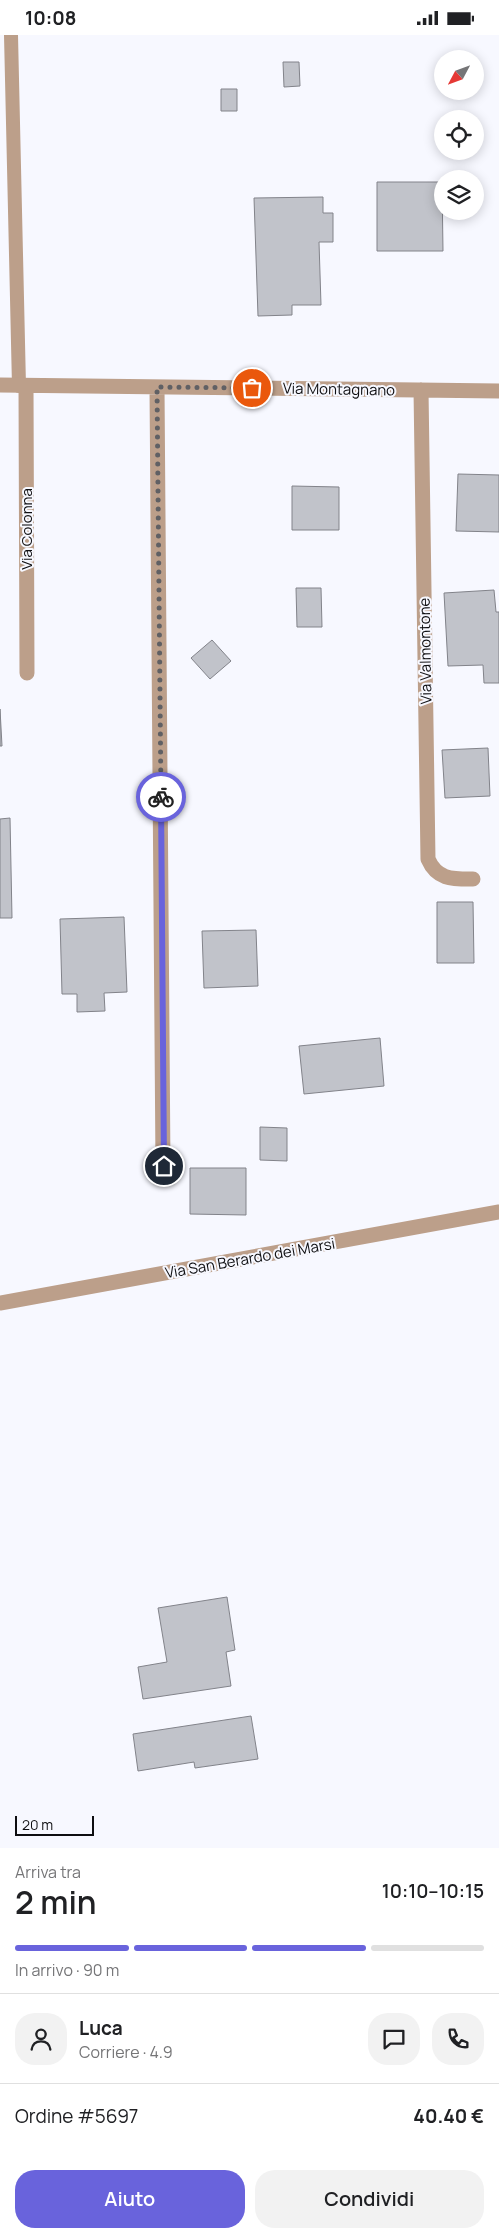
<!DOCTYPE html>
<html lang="it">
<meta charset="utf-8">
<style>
:root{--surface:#fff;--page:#f2f2f2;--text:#202124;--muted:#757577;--line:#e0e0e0;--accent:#6963dc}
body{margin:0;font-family:Manrope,sans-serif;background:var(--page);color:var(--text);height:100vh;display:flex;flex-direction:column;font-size:19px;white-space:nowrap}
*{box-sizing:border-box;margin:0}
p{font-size:16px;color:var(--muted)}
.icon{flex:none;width:28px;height:28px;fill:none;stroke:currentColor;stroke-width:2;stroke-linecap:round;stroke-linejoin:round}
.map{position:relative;height:1813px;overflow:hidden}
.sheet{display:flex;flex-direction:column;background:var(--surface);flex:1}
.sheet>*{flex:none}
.needle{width:32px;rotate:229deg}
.tools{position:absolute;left:434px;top:15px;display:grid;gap:10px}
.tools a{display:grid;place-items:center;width:50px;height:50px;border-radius:50%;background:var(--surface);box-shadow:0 2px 12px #0003;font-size:25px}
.scale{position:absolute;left:15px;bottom:12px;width:79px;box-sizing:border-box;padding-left:5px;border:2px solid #0e0e11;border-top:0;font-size:14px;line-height:18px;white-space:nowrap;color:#0e0e11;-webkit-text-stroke:4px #f7f8ff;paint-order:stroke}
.pin{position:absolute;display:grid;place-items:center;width:42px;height:42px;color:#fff;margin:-21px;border:2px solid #fff;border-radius:50%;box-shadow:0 1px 5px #0007}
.courier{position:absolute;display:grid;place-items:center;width:50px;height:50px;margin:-25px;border:4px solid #6963dc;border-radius:50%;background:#fff;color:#222;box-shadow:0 1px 6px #0007}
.overview em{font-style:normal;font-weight:600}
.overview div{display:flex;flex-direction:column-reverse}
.overview{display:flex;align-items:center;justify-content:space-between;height:85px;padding:0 15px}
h1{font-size:32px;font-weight:600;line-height:38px}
.bar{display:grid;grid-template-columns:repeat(4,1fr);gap:8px 5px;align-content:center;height:60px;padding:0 15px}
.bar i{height:6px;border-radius:4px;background:var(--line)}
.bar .selected{background:var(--accent)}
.bar p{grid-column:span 4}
.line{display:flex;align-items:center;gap:12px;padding:0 15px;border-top:1px solid var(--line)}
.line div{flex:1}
.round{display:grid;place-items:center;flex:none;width:52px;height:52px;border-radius:20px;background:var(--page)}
.cta{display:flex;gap:10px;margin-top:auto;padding:10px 15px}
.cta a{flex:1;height:58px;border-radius:20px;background:var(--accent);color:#fff;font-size:20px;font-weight:600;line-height:58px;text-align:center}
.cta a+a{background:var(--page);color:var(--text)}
.status{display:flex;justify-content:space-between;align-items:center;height:35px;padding:0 25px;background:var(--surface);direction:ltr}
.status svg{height:14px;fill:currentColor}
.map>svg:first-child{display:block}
.building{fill:#c1c3ca;stroke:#82838a}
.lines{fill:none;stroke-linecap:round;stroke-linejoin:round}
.lane{stroke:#bc9f8a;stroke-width:14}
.street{stroke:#bc9f8a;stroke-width:15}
.done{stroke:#606064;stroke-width:5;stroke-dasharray:0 9}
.route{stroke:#6963dc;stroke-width:6}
.labels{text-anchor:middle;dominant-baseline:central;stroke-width:4;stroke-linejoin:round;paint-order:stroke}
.street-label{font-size:15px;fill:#0e0e11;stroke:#f7f8ff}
</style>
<div class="status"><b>10:08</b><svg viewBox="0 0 49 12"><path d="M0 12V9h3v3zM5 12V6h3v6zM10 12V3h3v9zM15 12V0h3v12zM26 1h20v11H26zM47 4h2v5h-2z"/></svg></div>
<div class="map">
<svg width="499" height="1813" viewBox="0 0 499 1813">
<rect width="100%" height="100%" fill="#f7f8ff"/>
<path class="building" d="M 283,27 L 299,27 L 300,51 L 284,52 Z
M 221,54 L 237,54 L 237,76 L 221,76 Z
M 377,147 L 442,147 L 443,216 L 377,216 Z
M 323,162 L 323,178 L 333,178 L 333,207 L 319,207 L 321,270 L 292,270 L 292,280 L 258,281 L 254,163 Z
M 458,439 L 499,440 L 499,497 L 456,496 Z
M 292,451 L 339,452 L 339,495 L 292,495 Z
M 296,553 L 321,553 L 322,592 L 297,592 Z
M 494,555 L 496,577 L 499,577 L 499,648 L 484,648 L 483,630 L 448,631 L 444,558 Z
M 212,605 L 231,626 L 210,644 L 191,623 Z
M 0,674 L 2,711 L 0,711 Z
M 488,713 L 490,761 L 445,763 L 442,715 Z
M 10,783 L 12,883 L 0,883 L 0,784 Z
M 437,867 L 473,867 L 474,928 L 437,928 Z
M 124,882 L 127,957 L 104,958 L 105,976 L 77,977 L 77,959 L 62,959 L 60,884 Z
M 256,895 L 258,951 L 204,953 L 202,896 Z
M 380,1003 L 384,1051 L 304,1059 L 299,1011 Z
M 260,1092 L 287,1093 L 287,1126 L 260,1125 Z
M 190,1133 L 246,1133 L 246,1180 L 190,1179 Z
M 227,1562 L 235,1615 L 226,1617 L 231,1651 L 143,1664 L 138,1632 L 167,1627 L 158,1573 Z
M 251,1681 L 258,1724 L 195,1733 L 194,1727 L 138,1736 L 133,1699 Z"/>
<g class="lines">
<path class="lane" d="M 11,0 L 19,351"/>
<path class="street" d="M 0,350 L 499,356
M 26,351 L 27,638
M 157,352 L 163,1131
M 421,355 L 428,824 C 437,845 453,844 473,844
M 0,1268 L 499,1177"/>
</g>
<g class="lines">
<path class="done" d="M 161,762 L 157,352 L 252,353"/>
<path class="route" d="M 161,762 L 164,1131"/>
</g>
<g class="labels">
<g class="street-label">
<text transform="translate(339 354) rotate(1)">Via Montagnano</text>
<text transform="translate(26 494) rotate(-90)">Via Colonna</text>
<text transform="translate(425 616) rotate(-91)">Via Valmontone</text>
<text transform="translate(250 1223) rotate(-10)">Via San Berardo dei Marsi</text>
</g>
</g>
</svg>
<div class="tools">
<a><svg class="needle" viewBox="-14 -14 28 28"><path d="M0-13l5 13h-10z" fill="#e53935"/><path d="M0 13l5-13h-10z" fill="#757577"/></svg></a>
<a><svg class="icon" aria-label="locate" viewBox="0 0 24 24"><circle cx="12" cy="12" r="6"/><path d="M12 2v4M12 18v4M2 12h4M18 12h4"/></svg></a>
<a><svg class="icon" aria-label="layers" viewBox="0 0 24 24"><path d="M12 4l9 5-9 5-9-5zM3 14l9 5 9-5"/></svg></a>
</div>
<div class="scale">20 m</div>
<div class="pin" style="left:252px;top:353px;background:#ea580c"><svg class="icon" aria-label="bag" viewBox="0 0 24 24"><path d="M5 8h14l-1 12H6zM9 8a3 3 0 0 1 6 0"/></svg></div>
<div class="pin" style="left:164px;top:1131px;background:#1f2937"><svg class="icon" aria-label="home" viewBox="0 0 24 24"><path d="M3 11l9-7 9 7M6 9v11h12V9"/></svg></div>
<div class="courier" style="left:161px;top:762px"><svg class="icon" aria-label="bike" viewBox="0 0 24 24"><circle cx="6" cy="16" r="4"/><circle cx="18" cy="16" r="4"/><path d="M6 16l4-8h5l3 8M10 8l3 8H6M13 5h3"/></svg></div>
</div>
<section class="sheet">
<div class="overview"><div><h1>2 min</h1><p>Arriva tra</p></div><em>10:10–10:15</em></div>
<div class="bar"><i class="selected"></i><i class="selected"></i><i class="selected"></i><i></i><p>In arrivo · 90 m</p></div>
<div class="line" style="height:90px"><a class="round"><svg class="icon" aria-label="person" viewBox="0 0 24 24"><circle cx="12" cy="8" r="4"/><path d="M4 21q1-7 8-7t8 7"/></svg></a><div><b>Luca</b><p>Corriere · 4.9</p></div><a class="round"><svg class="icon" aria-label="chat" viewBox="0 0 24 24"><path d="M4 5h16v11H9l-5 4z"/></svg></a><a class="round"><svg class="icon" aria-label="phone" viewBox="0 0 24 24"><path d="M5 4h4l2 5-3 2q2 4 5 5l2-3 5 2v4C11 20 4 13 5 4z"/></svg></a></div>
<div class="line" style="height:65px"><div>Ordine #5697</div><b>40.40 €</b></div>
<div class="cta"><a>Aiuto</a><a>Condividi</a></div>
</section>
